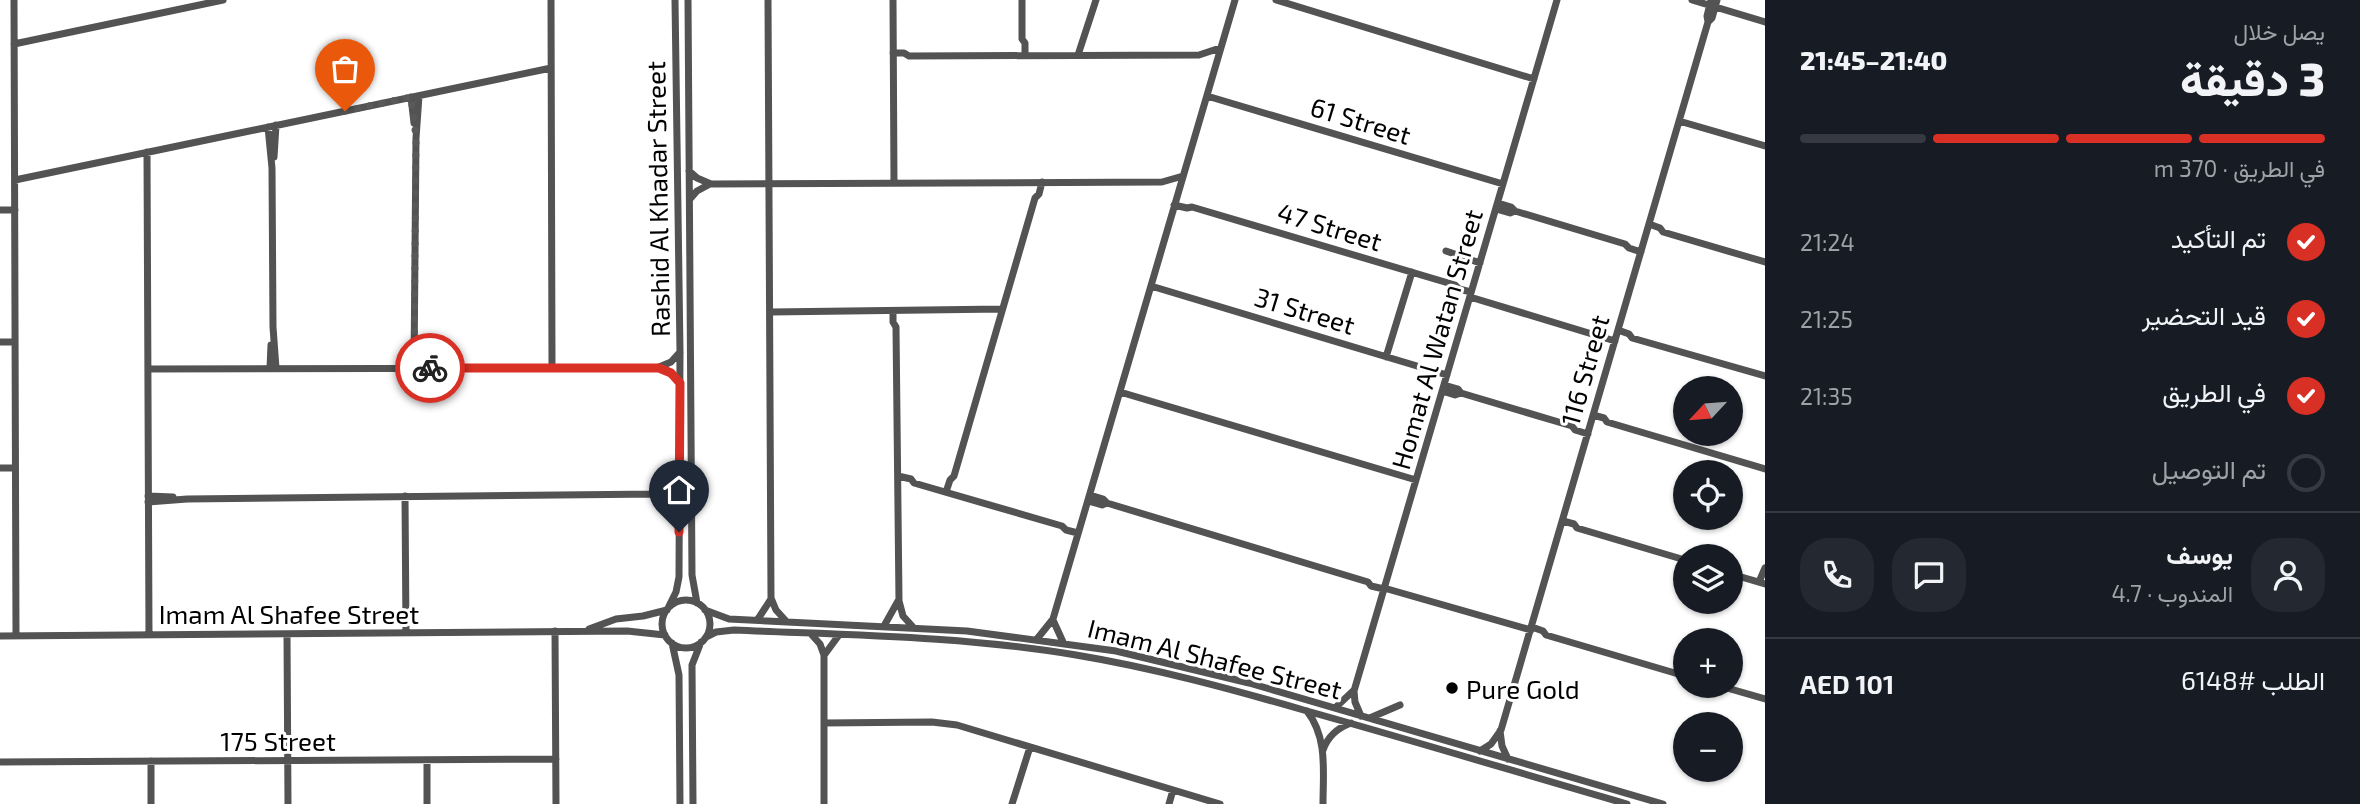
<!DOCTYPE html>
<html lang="ar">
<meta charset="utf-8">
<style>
:root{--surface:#171b24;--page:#242831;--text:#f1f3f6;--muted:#9ea1a6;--line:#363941;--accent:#d93025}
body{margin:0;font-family:"Exo 2",Vazirmatn,sans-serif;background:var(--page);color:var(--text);direction:rtl;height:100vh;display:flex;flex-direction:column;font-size:26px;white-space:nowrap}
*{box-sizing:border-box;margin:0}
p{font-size:23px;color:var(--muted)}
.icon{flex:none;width:38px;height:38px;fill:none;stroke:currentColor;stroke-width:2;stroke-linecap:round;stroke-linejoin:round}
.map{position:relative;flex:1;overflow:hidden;direction:ltr}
.side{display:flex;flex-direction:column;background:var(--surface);width:595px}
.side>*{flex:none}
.needle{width:46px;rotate:244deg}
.fabs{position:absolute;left:1673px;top:376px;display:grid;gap:14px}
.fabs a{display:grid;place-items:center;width:70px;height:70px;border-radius:50%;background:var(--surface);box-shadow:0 2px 5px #0004;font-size:35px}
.pin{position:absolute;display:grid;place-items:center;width:60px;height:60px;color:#fff;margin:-72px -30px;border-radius:50% 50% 50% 0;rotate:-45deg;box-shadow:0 0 7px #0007}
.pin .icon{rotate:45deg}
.courier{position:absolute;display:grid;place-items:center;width:70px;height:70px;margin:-35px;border:5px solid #d93025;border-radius:50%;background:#fff;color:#222;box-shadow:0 2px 9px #0007}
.headline em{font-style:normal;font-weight:800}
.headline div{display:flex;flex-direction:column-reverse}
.headline{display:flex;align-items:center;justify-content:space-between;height:119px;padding:0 35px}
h1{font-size:46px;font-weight:800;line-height:52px}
.bar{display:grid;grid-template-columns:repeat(4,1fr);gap:10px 7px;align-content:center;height:84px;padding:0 35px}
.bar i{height:9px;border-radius:5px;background:var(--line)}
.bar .selected{background:var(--accent)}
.bar p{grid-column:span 4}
.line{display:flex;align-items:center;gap:18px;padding:0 35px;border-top:2px solid var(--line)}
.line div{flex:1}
.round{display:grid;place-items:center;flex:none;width:74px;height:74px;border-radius:28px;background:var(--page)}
ol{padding:0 35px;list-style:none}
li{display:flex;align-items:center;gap:21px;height:77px}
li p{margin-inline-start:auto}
li .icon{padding:7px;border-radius:50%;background:var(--accent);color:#fff;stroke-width:4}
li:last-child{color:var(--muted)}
li i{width:38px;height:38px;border:4px solid var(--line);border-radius:50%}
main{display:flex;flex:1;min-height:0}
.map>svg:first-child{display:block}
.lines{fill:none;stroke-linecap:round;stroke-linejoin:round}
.minor{stroke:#535353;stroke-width:7}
.done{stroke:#595959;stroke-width:7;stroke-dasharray:0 12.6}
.route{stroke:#d93025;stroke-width:9}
.poi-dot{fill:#000;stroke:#fff;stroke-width:2.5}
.labels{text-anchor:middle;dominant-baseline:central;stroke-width:6;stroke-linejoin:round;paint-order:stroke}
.street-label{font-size:26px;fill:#000;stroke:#fff}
.poi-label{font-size:26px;fill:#000;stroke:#fff;text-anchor:start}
</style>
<main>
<section class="side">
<div class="headline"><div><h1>3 دقيقة</h1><p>يصل خلال</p></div><em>21:40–21:45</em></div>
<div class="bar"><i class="selected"></i><i class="selected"></i><i class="selected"></i><i></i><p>في الطريق · 370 m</p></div>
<ol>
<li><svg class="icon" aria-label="check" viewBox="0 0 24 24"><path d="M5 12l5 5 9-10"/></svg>تم التأكيد<p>21:24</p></li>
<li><svg class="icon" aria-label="check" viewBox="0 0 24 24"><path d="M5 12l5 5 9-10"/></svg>قيد التحضير<p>21:25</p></li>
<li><svg class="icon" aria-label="check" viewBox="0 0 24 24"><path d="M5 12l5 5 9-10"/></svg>في الطريق<p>21:35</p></li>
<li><i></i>تم التوصيل</li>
</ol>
<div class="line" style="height:126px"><a class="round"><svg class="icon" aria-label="person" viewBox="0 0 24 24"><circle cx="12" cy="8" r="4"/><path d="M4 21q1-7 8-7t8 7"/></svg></a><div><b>يوسف</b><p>المندوب · 4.7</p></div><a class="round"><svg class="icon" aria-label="chat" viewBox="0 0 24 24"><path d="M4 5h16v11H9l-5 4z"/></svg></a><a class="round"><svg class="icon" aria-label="phone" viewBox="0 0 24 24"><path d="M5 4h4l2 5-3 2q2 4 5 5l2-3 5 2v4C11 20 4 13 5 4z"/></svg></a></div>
<div class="line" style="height:91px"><div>الطلب #6148</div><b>AED 101</b></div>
</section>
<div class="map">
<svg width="1765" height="804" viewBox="0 0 1765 804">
<rect width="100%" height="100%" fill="#fff"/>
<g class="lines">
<path class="minor" d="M 14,0 L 16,636
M 551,0 L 552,368
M 688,0 L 692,575 L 697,603
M 768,0 L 771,598 L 776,610 L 786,621
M 893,0 L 894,183
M 1022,0 L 1022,39 L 1025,43 L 1025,54
M 1276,0 L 1534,79
M 1692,0 L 1765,22
M 1708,22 L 1707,16 L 1711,0
M 14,44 L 223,0
M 893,53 L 904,53 L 909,56 L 1199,55 L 1220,48
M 1078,55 L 1096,0
M 1207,96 L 1503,184
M 411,97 L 414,123
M 1679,121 L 1765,146
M 268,127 L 272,168 L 273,327 L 276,368
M 147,152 L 149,635
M 274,157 L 276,125
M 689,171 L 697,178 L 711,184 L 1162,182 L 1183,176
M 15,180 L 551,68
M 690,199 L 697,191 L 710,184
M 1498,203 L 1511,207 L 1515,211 L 1625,244 L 1629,248 L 1641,252
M 1174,205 L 1187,208 L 1192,207 L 1455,285 L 1459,289 L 1471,292
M 1496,209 L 1510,213 L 1515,211
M 0,210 L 15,210
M 1649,224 L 1660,228 L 1663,232 L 1765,262
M 1446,251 L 1480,263
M 1151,286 L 1447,375
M 1470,297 L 1615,341
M 893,311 L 893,322 L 896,327 L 899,601 L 903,616 L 913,627
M 771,312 L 1002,309
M 1618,330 L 1629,334 L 1632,338 L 1765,376
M 0,342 L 15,342
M 1386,357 L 1412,272
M 659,367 L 671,362 L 680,352
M 270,368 L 271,345
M 414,368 L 416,138 L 419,96
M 148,369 L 659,368 L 671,373 L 680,383
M 1444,385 L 1458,389 L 1461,393 L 1572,426 L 1575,430 L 1588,434
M 1442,391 L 1455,395 L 1461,393
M 1120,392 L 1416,480
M 1593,415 L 1604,418 L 1607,422 L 1765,469
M 0,468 L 15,468
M 898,476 L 911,479 L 914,483 L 1062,526 L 1066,530 L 1078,533
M 946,492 L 950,480 L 954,476 L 1035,198 L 1039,194 L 1042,182
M 658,494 L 670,500 L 679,510
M 1090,495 L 1103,499 L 1107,503 L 1368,582 L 1371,586 L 1384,589
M 148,496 L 173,497
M 405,496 L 406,633
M 1088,501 L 1102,505 L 1107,503
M 148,502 L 187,499 L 658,494 L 670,488 L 680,479
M 1563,521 L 1574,524 L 1577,528 L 1685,560
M 1731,574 L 1765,584
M 1759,582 L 1765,568
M 1384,588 L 1531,630
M662 624a24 24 0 1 1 48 0a24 24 0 1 1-48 0Z
M 669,606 L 676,592 L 679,577 L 680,352 L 675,0
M 705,610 L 729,619 L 967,631 L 1116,651 L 1249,683 L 1663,804
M 758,619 L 771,599
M 1053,620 L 1063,642
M 884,626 L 898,601
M 1532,627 L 1543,631 L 1546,635 L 1685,676
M 589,629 L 616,619 L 643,616 L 667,610
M 555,631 L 556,804
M 287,634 L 288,804
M 811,634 L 820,644 L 824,655 L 824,804
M 0,636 L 627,631 L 665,635
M 706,637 L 716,632 L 734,630 C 848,635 963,636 1076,655 C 1154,668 1231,689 1307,711 C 1414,741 1520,773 1627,804
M 1037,639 L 1053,619 L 1235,0
M 672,643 L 679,675 L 680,804
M 825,654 L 839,635
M 1720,686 L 1765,699
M 1335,708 L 1353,691
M 1307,711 C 1328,738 1323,772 1323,804
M 1361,716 L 1355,702 L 1354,691 L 1557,0
M 1372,717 L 1400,705
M 824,723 L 932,722 L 957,725 L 1220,804
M 1500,731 L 1502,746 L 1508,759
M 1323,750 C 1328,736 1337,728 1351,723
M 1480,751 L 1491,744 L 1501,730 L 1708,22 L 1712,18 L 1717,0
M 427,760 L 427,804
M 151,761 L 151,804
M 0,762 L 556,759
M 693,804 L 692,665 L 701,642
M 1012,804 L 1030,747
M 1169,804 L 1173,790"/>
</g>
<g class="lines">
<path class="done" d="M 345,111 L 411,97 L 416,138 L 414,368 L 430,368"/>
<path class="route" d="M 430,368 L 659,368 L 671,373 L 680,383 L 679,532"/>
</g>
<circle class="poi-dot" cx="1452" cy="688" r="7"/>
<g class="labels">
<g class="street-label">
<text transform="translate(1361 120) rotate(17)">61 Street</text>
<text transform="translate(657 199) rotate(-91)">Rashid Al Khadar Street</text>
<text transform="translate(1330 226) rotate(17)">47 Street</text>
<text transform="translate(1305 310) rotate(17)">31 Street</text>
<text transform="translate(1436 339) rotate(-74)">Homat Al Watan Street</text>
<text transform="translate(1584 370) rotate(-74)">116 Street</text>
<text x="289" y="613">Imam Al Shafee Street</text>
<text transform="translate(1215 658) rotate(14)">Imam Al Shafee Street</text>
<text x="278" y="740">175 Street</text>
</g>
<g class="poi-label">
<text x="1466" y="688">Pure Gold</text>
</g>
</g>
</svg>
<div class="fabs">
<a><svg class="needle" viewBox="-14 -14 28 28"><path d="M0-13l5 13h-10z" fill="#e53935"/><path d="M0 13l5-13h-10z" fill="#9ea1a6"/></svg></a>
<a><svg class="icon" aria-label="locate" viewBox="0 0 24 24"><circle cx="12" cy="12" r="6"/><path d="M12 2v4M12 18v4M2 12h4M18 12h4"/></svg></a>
<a><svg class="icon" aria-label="layers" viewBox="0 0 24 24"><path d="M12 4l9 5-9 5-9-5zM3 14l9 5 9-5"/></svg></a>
<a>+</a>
<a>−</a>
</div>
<div class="pin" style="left:345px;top:111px;background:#ea580c"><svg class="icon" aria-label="bag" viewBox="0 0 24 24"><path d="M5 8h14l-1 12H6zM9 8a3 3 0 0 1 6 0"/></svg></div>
<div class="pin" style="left:679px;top:532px;background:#1f2937"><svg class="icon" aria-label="home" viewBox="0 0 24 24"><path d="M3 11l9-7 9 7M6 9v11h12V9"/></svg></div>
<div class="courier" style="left:430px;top:368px"><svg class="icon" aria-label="bike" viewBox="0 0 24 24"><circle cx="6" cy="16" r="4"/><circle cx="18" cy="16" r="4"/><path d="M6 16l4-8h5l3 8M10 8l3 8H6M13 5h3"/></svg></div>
</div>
</main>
